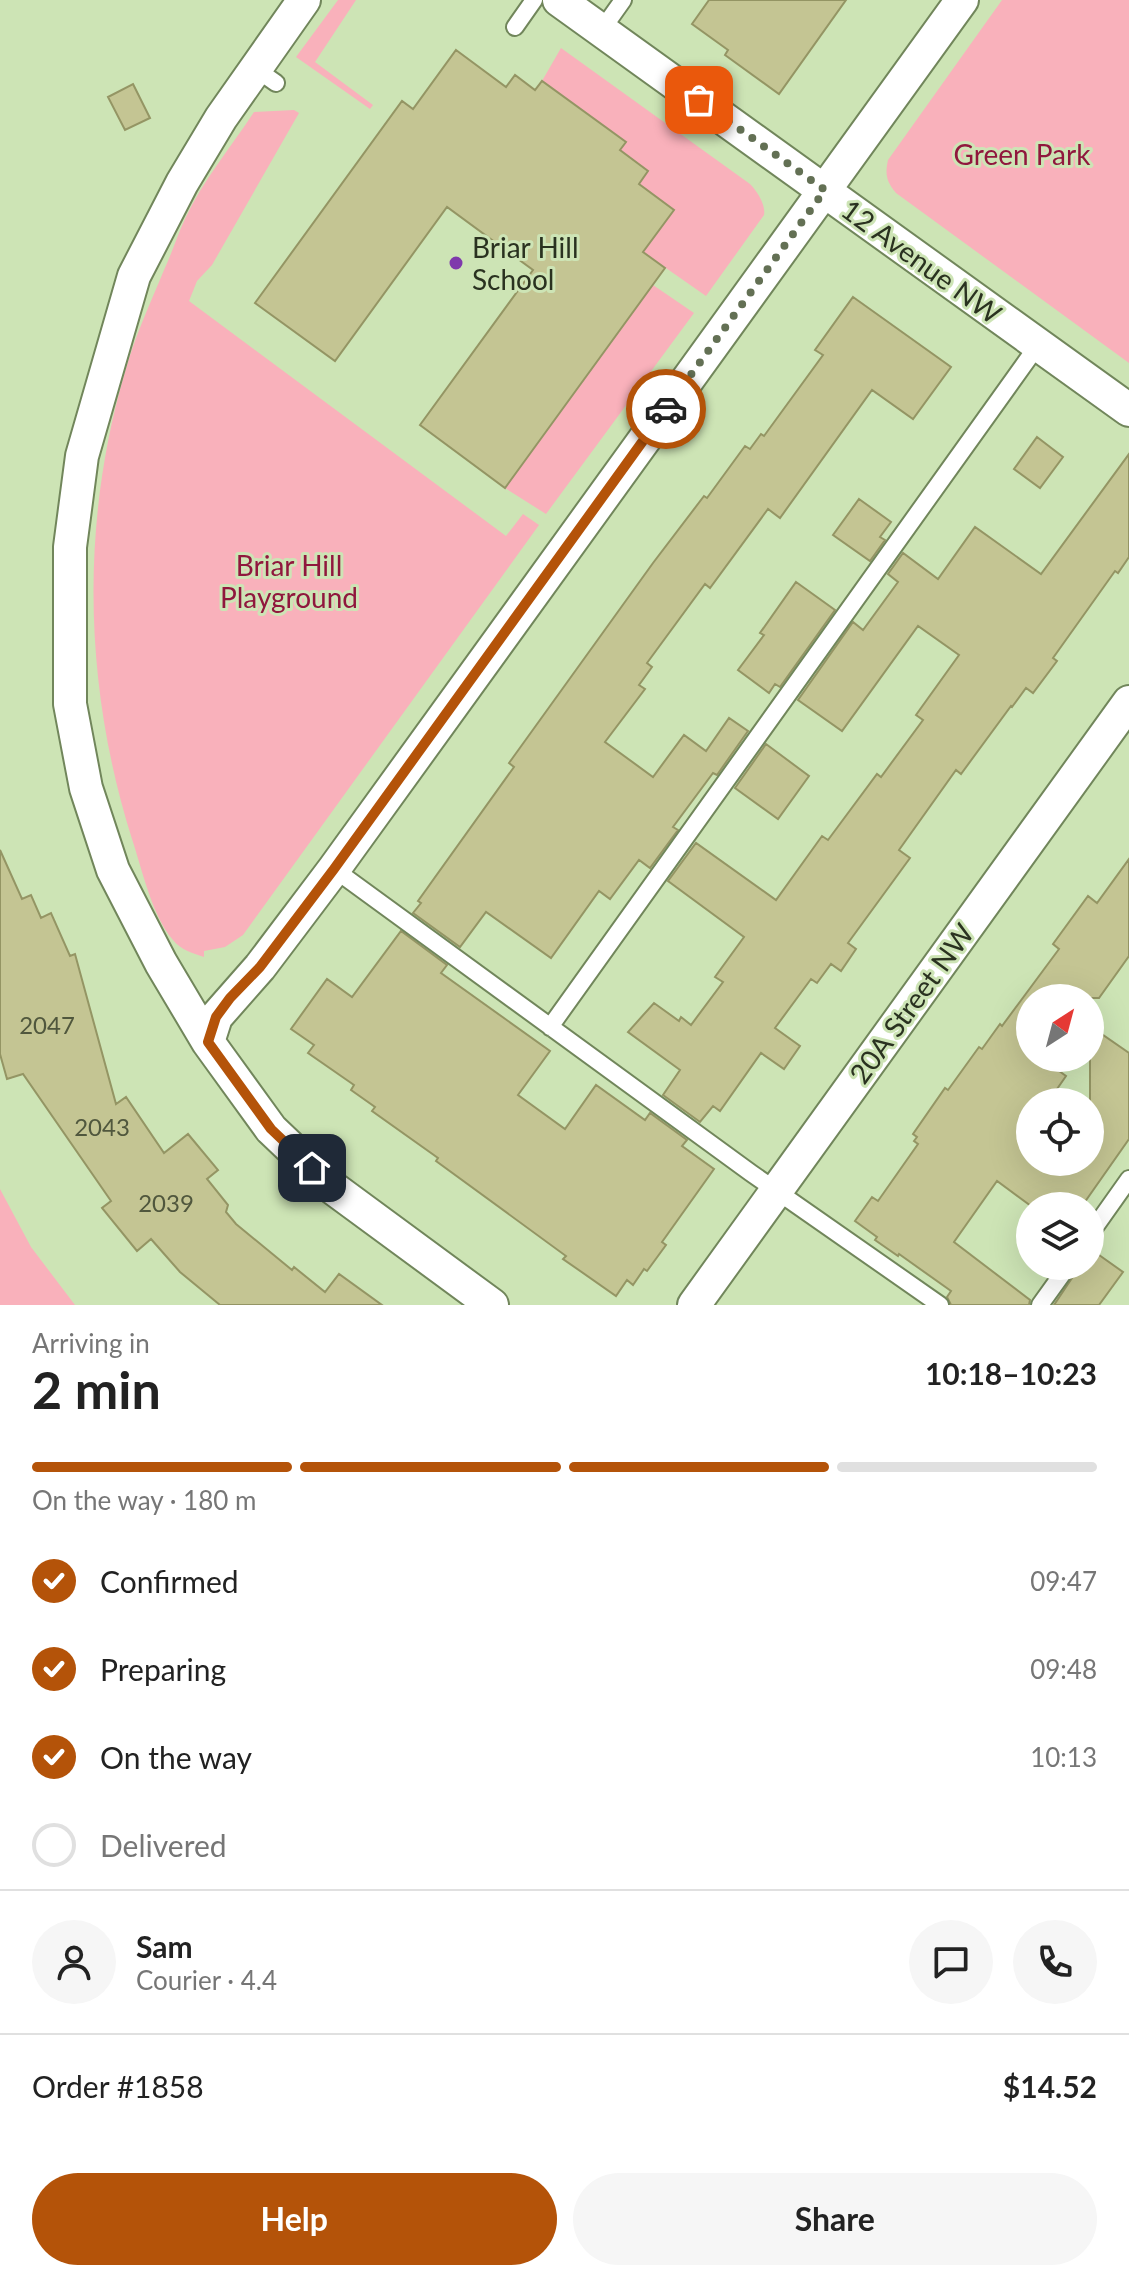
<!DOCTYPE html>
<meta charset="utf-8">
<style>
:root{--surface:#fff;--page:#f6f6f6;--text:#222;--muted:#767676;--line:#e0e0e0;--accent:#b45309}
body{margin:0;font-family:Lato,sans-serif;background:var(--page);color:var(--text);height:100vh;display:flex;flex-direction:column;font-size:30px;white-space:nowrap}
*{box-sizing:border-box;margin:0}
p{font-size:26px;color:var(--muted)}
.icon{flex:none;width:44px;height:44px;fill:none;stroke:currentColor;stroke-width:2;stroke-linecap:round;stroke-linejoin:round}
.map{position:relative;height:1305px;overflow:hidden}
.drawer{display:flex;flex-direction:column;background:var(--surface);flex:1}
.drawer>*{flex:none}
.needle{width:52px;rotate:36deg}
.tools{position:absolute;left:1016px;top:984px;display:grid;gap:16px}
.tools a{display:grid;place-items:center;width:88px;height:88px;border-radius:50%;background:var(--surface);box-shadow:0 8px 32px #0002;font-size:40px}
.pin{position:absolute;display:grid;place-items:center;width:68px;height:68px;color:#fff;margin:-34px;border-radius:16px;box-shadow:0 4px 12px #0006}
.courier{position:absolute;display:grid;place-items:center;width:80px;height:80px;margin:-40px;border:6px solid #b45309;border-radius:50%;background:#fff;color:#222;box-shadow:0 2px 10px #0007}
.head em{font-style:normal;font-weight:700}
.head div{display:flex;flex-direction:column-reverse}
.head{display:flex;align-items:center;justify-content:space-between;height:136px;padding:0 32px}
h1{font-size:52px;font-weight:700;line-height:60px}
.bar{display:grid;grid-template-columns:repeat(4,1fr);gap:12px 8px;align-content:center;height:96px;padding:0 32px}
.bar i{height:10px;border-radius:6px;background:var(--line)}
.bar .on{background:var(--accent)}
.bar p{grid-column:span 4}
.line{display:flex;align-items:center;gap:20px;padding:0 32px;border-top:2px solid var(--line)}
.line div{flex:1}
.round{display:grid;place-items:center;flex:none;width:84px;height:84px;border-radius:42px;background:var(--page)}
ol{padding:0 32px;list-style:none}
li{display:flex;align-items:center;gap:24px;height:88px}
li p{margin-inline-start:auto}
li .icon{padding:8px;border-radius:50%;background:var(--accent);color:#fff;stroke-width:4}
li:last-child{color:var(--muted)}
li i{width:44px;height:44px;border:4px solid var(--line);border-radius:50%}
.cta{display:flex;gap:16px;margin-top:auto;padding:16px 32px}
.cta a{flex:1;height:92px;border-radius:48px;background:var(--accent);color:#fff;font-size:32px;font-weight:700;line-height:92px;text-align:center}
.cta a+a{background:var(--page);color:var(--text)}
.map>svg:first-child{display:block}
.green{fill:#f9b1bb}
.building{fill:#c4c593;stroke:#949564;stroke-width:2}
.lines{fill:none;stroke-linecap:round;stroke-linejoin:round}
.lane-casing{stroke:#71865b;stroke-width:20}
.street-casing{stroke:#71865b;stroke-width:36}
.lane{stroke:#fff;stroke-width:16}
.street{stroke:#fff;stroke-width:32}
.done{stroke:#637054;stroke-width:8;stroke-dasharray:0 14.4}
.route{stroke:#b45309;stroke-width:10}
.poi-dot{fill:#7f39ac;stroke:#cde4b5;stroke-width:3}
.labels{text-anchor:middle;dominant-baseline:central;stroke-width:6;stroke-linejoin:round;paint-order:stroke}
.number-label{font-size:24px;fill:#50573d}
.park-label{font-size:28px;fill:#90173d;stroke:#cde4b5}
.poi-label{font-size:28px;fill:#2a3220;stroke:#cde4b5;text-anchor:start}
.street-label{font-size:28px;fill:#2a3220;stroke:#cde4b5}
</style>
<div class="map">
<svg width="1129" height="1305" viewBox="0 0 1129 1305">
<rect width="100%" height="100%" fill="#cde4b5"/>
<path class="green" d="M 338,0 L 356,0 L 315,62 L 373,105 L 370,109 L 296,57 Z
M 1002,0 L 1129,0 L 1129,363 L 896,193 C 886,181 885,174 888,160 Z
M 561,48 L 750,184 C 757,191 766,205 764,215 L 706,296 L 643,252 L 674,210 L 639,184 L 648,171 L 620,150 L 625,142 L 542,81 Z
M 294,110 L 299,113 L 212,265 L 197,281 L 189,301 L 506,536 L 523,514 L 539,525 L 243,935 L 225,947 L 204,951 L 204,957 C 192,953 181,950 173,940 C 152,916 142,869 132,839 C 84,687 80,525 125,372 C 135,336 150,304 164,270 C 172,253 177,236 185,219 C 202,182 231,147 254,112 Z
M 653,285 L 694,313 L 546,514 L 505,488 Z
M 0,1189 L 31,1247 L 75,1305 L 0,1305 Z"/>
<path class="building" d="M 709,0 L 846,0 L 779,94 L 725,55 L 728,50 L 692,24 Z
M 456,50 L 506,87 L 515,75 L 535,90 L 542,81 L 626,142 L 620,150 L 648,171 L 639,184 L 674,210 L 643,252 L 665,268 L 505,488 L 420,425 L 533,270 L 447,207 L 335,361 L 255,303 L 402,101 L 413,109 Z
M 133,84 L 150,118 L 125,130 L 108,97 Z
M 853,297 L 951,367 L 913,419 L 872,390 L 780,518 L 768,509 L 710,588 L 705,584 L 647,663 L 652,667 L 639,685 L 645,689 L 605,742 L 653,777 L 684,735 L 706,751 L 729,718 L 748,731 L 717,775 L 713,773 L 673,827 L 678,830 L 650,868 L 639,860 L 610,899 L 599,891 L 551,958 L 486,912 L 460,947 L 413,913 L 421,903 L 418,901 L 514,767 L 509,763 L 653,563 L 704,496 L 707,498 L 745,446 L 750,449 L 761,434 L 764,436 L 823,355 L 815,350 Z
M 1037,437 L 1063,457 L 1040,488 L 1014,469 Z
M 1129,454 L 1129,557 L 1118,573 L 1115,571 L 1053,658 L 1057,661 L 1033,693 L 1026,688 L 1012,707 L 1011,706 L 961,774 L 956,770 L 899,850 L 910,858 L 848,943 L 856,949 L 841,971 L 831,964 L 817,983 L 811,979 L 775,1028 L 800,1046 L 784,1069 L 761,1053 L 720,1111 L 713,1106 L 700,1122 L 663,1095 L 680,1070 L 628,1032 L 654,1003 L 679,1021 L 681,1017 L 691,1025 L 723,982 L 715,977 L 744,937 L 668,881 L 696,843 L 776,900 L 822,836 L 828,840 L 877,774 L 881,777 L 923,720 L 916,715 L 959,655 L 918,626 L 842,731 L 798,700 L 853,622 L 863,630 L 898,582 L 888,574 L 903,553 L 938,579 L 975,527 L 1041,574 Z
M 859,499 L 891,522 L 880,537 L 885,540 L 870,561 L 833,535 Z
M 796,582 L 835,610 L 780,687 L 775,684 L 769,693 L 738,670 L 764,635 L 760,633 Z
M 766,744 L 809,776 L 778,819 L 735,788 Z
M 0,850 L 22,899 L 31,895 L 41,918 L 51,913 L 70,956 L 75,954 L 116,1104 L 126,1097 L 164,1153 L 188,1134 L 218,1170 L 207,1179 L 228,1205 L 226,1212 L 236,1224 L 292,1270 L 294,1267 L 325,1292 L 339,1274 L 382,1305 L 220,1305 L 180,1272 L 151,1239 L 137,1251 L 102,1208 L 111,1201 L 23,1074 L 7,1079 L 0,1054 Z
M 1129,859 L 1129,956 L 1099,998 L 1030,998 L 1030,1034 L 1023,1044 L 1030,1050 L 1030,1058 L 1041,1058 L 1066,1076 L 1048,1102 L 1030,1102 L 1030,1162 L 1090,1162 L 1090,1026 L 1129,1053 L 1129,1139 L 1082,1206 L 1031,1206 L 997,1181 L 954,1242 L 1030,1300 L 1029,1305 L 951,1305 L 947,1297 L 951,1291 L 899,1254 L 898,1256 L 875,1240 L 877,1237 L 855,1221 L 872,1197 L 878,1201 L 918,1144 L 914,1141 L 917,1137 L 913,1134 L 945,1088 L 948,1090 L 979,1047 L 982,1049 L 1000,1024 L 1002,1026 L 1059,949 L 1053,944 L 1088,896 L 1097,903 Z
M 401,931 L 447,965 L 441,973 L 550,1051 L 518,1095 L 565,1129 L 596,1085 L 645,1120 L 650,1113 L 687,1140 L 682,1146 L 714,1169 L 662,1242 L 666,1245 L 647,1271 L 644,1269 L 633,1285 L 627,1280 L 616,1296 L 563,1259 L 566,1256 L 436,1161 L 438,1158 L 372,1111 L 375,1107 L 351,1090 L 354,1085 L 308,1053 L 314,1045 L 291,1029 L 327,979 L 352,997 Z
M 1092,1250 L 1123,1272 L 1099,1305 L 1054,1305 L 1080,1266 L 1090,1266 Z"/>
<g class="lines">
<g class="lane-casing">
<path id="lane" d="M 515,27 L 534,0
M 601,31 L 623,0
M 256,69 L 276,83
M 334,869 L 751,1173 L 940,1305
M 550,1027 L 1038,345
M 1090,1234 L 1129,1179
M 1040,1305 L 1068,1266"/>
</g>
<g class="street-casing">
<path id="street" d="M 304,0 L 221,118 L 182,183 L 134,276 L 82,456 L 70,547 L 70,704 L 86,788 L 113,870 L 161,963 L 208,1042 L 271,1129 L 333,1188 L 492,1305
M 559,0 L 1129,410
M 208,1042 L 216,1017 L 260,967 L 334,869 L 962,0
M 694,1305 L 1129,702"/>
</g>
<use href="#lane" class="lane"/>
<use href="#street" class="street"/>
</g>
<g class="lines">
<path class="done" d="M 666,409 L 825,190 L 699,100"/>
<path class="route" d="M 312,1168 L 271,1129 L 208,1042 L 216,1017 L 230,998 L 260,967 L 334,869 L 666,409"/>
</g>
<circle class="poi-dot" cx="456" cy="263" r="8"/>
<g class="labels">
<g class="number-label">
<text x="47" y="1024">2047</text>
<text x="102" y="1126">2043</text>
<text x="166" y="1202">2039</text>
</g>
<g class="park-label">
<text x="1022" y="154">Green Park</text>
<text x="289" y="565">Briar Hill<tspan x="289" dy="32">Playground</tspan></text>
</g>
<g class="poi-label">
<text x="472" y="247">Briar Hill<tspan x="472" dy="32">School</tspan></text>
</g>
<g class="street-label">
<text transform="translate(922 261) rotate(36)">12 Avenue NW</text>
<text transform="translate(911 1003) rotate(-54)">20A Street NW</text>
</g>
</g>
</svg>
<div class="tools">
<a><svg class="needle" viewBox="-14 -14 28 28"><path d="M0-13l5 13h-10z" fill="#e53935"/><path d="M0 13l5-13h-10z" fill="#767676"/></svg></a>
<a><svg class="icon" aria-label="locate" viewBox="0 0 24 24"><circle cx="12" cy="12" r="6"/><path d="M12 2v4M12 18v4M2 12h4M18 12h4"/></svg></a>
<a><svg class="icon" aria-label="layers" viewBox="0 0 24 24"><path d="M12 4l9 5-9 5-9-5zM3 14l9 5 9-5"/></svg></a>
</div>
<div class="pin" style="left:699px;top:100px;background:#ea580c"><svg class="icon" aria-label="bag" viewBox="0 0 24 24"><path d="M5 8h14l-1 12H6zM9 8a3 3 0 0 1 6 0"/></svg></div>
<div class="pin" style="left:312px;top:1168px;background:#1f2937"><svg class="icon" aria-label="home" viewBox="0 0 24 24"><path d="M3 11l9-7 9 7M6 9v11h12V9"/></svg></div>
<div class="courier" style="left:666px;top:409px"><svg class="icon" aria-label="car" viewBox="0 0 24 24"><path d="M5 17H2v-5l4-1 3-4h7l3 4 3 1v5h-3M9 17h6M6 11h13"/><circle cx="7" cy="17" r="2"/><circle cx="17" cy="17" r="2"/></svg></div>
</div>
<section class="drawer">
<div class="head"><div><h1>2 min</h1><p>Arriving in</p></div><em>10:18–10:23</em></div>
<div class="bar"><i class="on"></i><i class="on"></i><i class="on"></i><i></i><p>On the way · 180 m</p></div>
<ol>
<li><svg class="icon" aria-label="check" viewBox="0 0 24 24"><path d="M5 12l5 5 9-10"/></svg>Confirmed<p>09:47</p></li>
<li><svg class="icon" aria-label="check" viewBox="0 0 24 24"><path d="M5 12l5 5 9-10"/></svg>Preparing<p>09:48</p></li>
<li><svg class="icon" aria-label="check" viewBox="0 0 24 24"><path d="M5 12l5 5 9-10"/></svg>On the way<p>10:13</p></li>
<li><i></i>Delivered</li>
</ol>
<div class="line" style="height:144px"><a class="round"><svg class="icon" aria-label="person" viewBox="0 0 24 24"><circle cx="12" cy="8" r="4"/><path d="M4 21q1-7 8-7t8 7"/></svg></a><div><b>Sam</b><p>Courier · 4.4</p></div><a class="round"><svg class="icon" aria-label="chat" viewBox="0 0 24 24"><path d="M4 5h16v11H9l-5 4z"/></svg></a><a class="round"><svg class="icon" aria-label="phone" viewBox="0 0 24 24"><path d="M5 4h4l2 5-3 2q2 4 5 5l2-3 5 2v4C11 20 4 13 5 4z"/></svg></a></div>
<div class="line" style="height:104px"><div>Order #1858</div><b>$14.52</b></div>
<div class="cta"><a>Help</a><a>Share</a></div>
</section>
